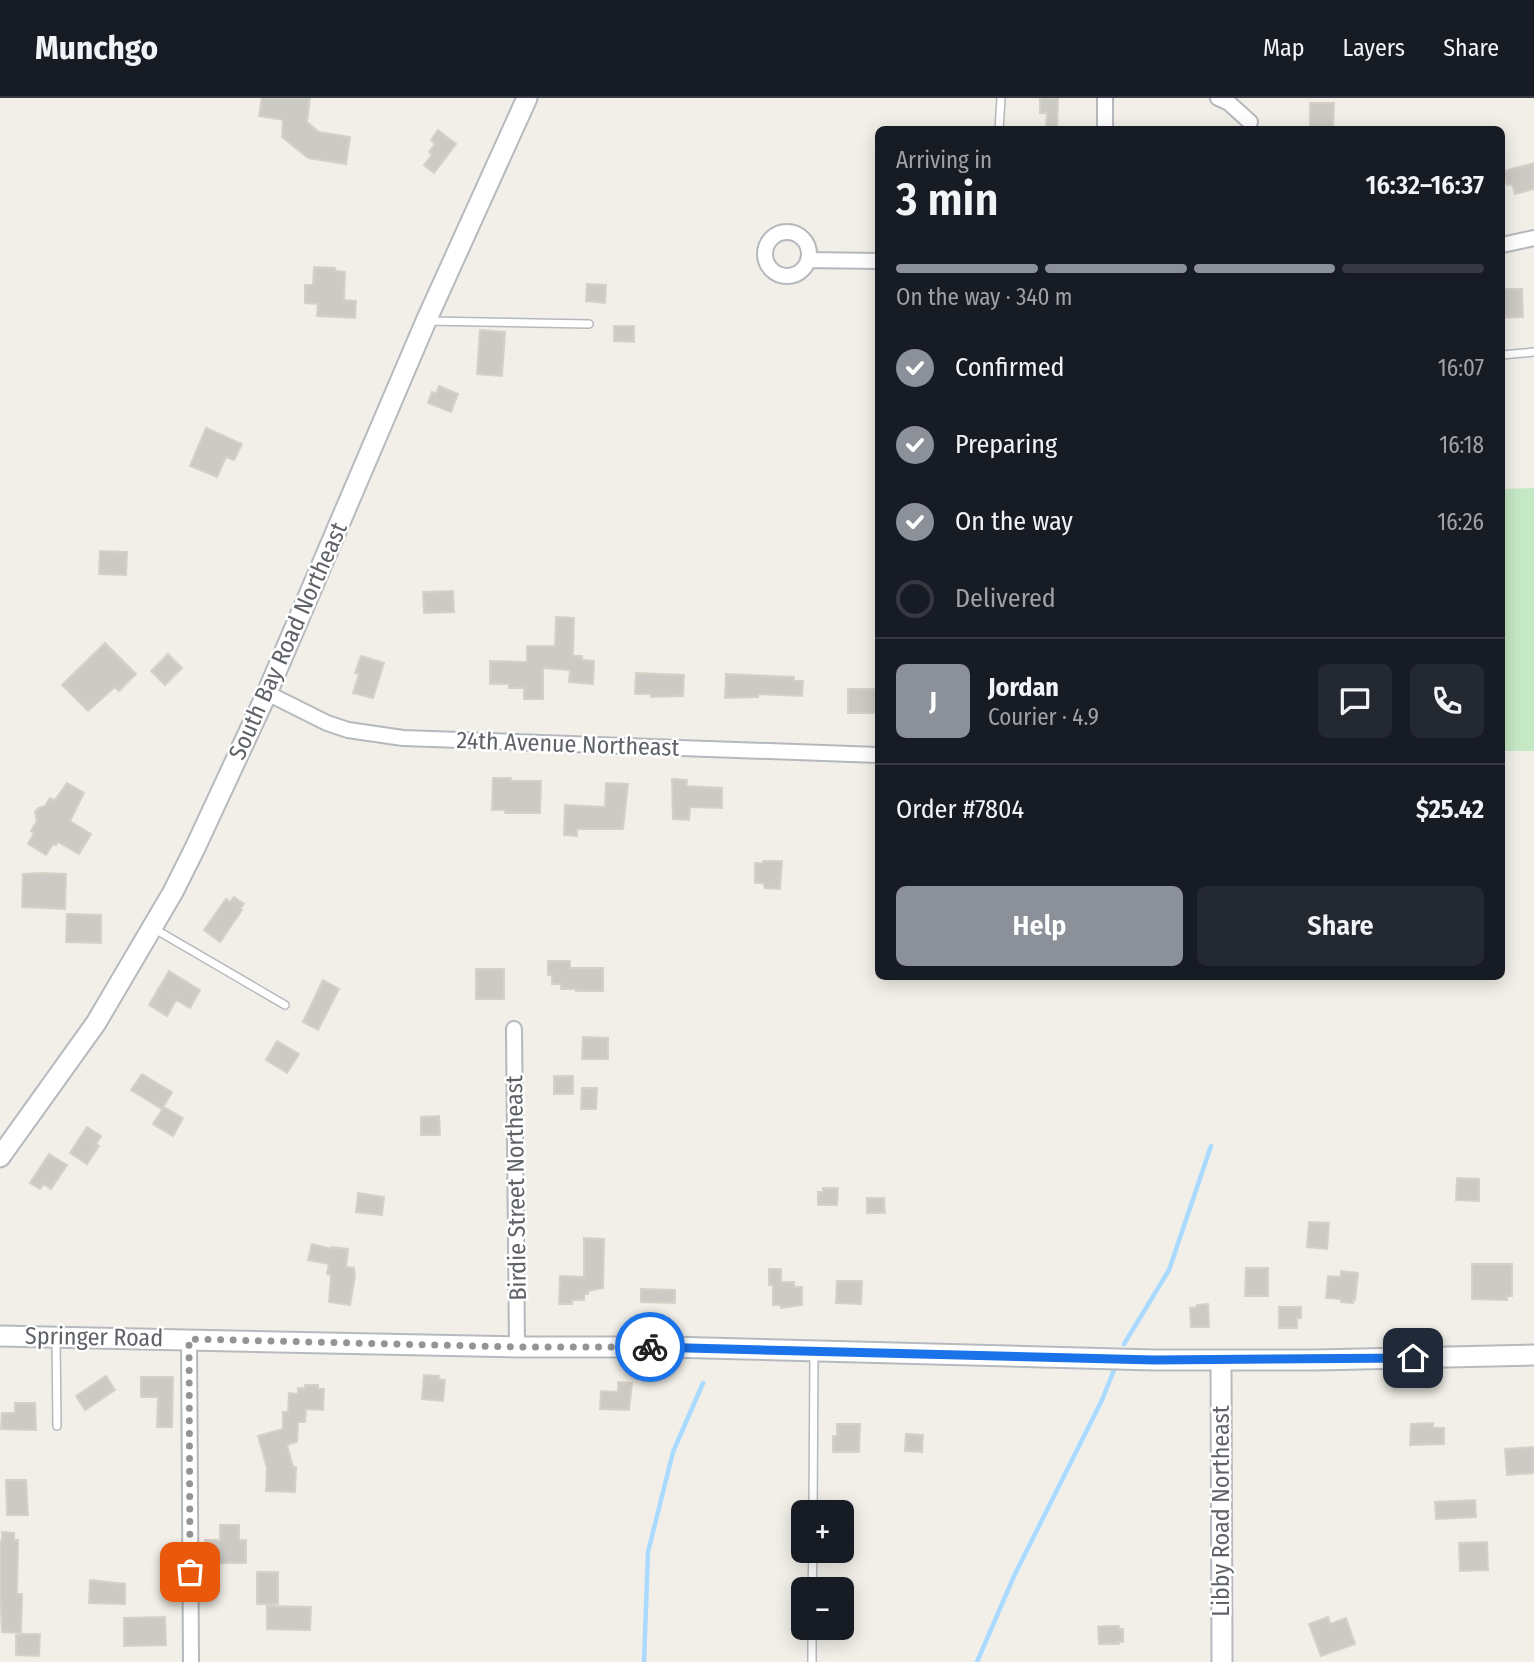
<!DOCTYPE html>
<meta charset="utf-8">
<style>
:root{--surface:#171b24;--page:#242831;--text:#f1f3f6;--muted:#9ea1a6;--line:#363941;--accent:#8c9099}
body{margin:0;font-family:"Fira Sans Condensed",sans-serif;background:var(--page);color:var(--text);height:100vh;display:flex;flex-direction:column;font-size:26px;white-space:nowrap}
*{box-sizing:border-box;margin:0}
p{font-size:23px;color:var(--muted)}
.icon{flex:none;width:38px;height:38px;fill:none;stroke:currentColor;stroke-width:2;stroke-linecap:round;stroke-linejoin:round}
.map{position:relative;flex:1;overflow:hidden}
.panel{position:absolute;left:875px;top:28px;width:630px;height:854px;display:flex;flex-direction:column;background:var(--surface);border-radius:10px;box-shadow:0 4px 18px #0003}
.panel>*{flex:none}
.tools{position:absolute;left:791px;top:1402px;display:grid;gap:14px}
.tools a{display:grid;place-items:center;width:63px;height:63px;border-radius:10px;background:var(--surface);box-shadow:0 4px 18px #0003;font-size:35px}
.pin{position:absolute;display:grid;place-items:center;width:60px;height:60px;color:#fff;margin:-30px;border-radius:14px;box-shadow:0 4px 10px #0006}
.courier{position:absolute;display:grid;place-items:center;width:70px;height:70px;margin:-35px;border:5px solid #1a73e8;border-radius:50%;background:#fff;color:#222;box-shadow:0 2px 9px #0007}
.headline em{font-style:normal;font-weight:600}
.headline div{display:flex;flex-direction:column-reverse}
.headline{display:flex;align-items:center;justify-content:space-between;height:119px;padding:0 21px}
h1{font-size:46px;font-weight:600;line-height:52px}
.bar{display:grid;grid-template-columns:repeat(4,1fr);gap:10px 7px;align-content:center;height:84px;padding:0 21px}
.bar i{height:9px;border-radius:5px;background:var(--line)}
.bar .current{background:var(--accent)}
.bar p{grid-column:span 4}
.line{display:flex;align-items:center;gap:18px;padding:0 21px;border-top:2px solid var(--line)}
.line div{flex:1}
.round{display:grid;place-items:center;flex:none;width:74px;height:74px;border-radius:10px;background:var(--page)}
ol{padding:0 21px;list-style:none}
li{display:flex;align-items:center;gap:21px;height:77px}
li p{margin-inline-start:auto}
li .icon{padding:7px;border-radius:50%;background:var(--accent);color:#fff;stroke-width:4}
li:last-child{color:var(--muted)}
li i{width:38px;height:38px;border:4px solid var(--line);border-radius:50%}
.button{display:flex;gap:14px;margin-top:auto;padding:14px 21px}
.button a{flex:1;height:80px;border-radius:10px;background:var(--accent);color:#fff;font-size:28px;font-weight:600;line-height:80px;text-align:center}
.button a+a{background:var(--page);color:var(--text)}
header{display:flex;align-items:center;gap:42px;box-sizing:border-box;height:98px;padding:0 35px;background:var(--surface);border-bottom:2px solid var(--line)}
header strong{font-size:33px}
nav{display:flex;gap:38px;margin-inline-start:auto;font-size:24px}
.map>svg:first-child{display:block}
.green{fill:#c5e8c5}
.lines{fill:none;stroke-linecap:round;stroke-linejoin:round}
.stream{stroke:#aadaff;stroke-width:4.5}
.building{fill:#cccac5;stroke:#d6d1c6;stroke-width:2}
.lane-casing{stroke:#b5b8bc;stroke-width:10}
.street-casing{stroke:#b5b8bc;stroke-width:18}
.secondary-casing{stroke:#b6babf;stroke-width:23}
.lane{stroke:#fff;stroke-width:7}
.street{stroke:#fff;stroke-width:14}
.secondary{stroke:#fff;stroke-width:19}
.done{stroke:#929495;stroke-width:7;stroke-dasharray:0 12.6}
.route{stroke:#1a73e8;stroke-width:9}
.labels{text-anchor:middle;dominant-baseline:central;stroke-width:5;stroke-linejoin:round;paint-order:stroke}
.street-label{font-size:24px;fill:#5f6368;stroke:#fff}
</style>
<header>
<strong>Munchgo</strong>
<nav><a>Map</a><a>Layers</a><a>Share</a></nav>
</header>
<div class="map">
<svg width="1534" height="1564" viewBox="0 0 1534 1564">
<rect width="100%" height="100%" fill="#f1efe8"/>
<path class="green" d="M 1534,390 L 1534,653 L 1502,653 L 1502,391 Z"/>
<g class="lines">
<path class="stream" d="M 1124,1246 L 1169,1172 L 1211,1048
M 644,1564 L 648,1454 L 673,1354 L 703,1285
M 977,1564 L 1014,1478 L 1102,1302 L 1114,1272"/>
</g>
<path class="building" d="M 262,0 L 310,0 L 307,24 L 319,34 L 350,39 L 346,66 L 308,60 L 282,39 L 283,22 L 259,18 Z
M 1040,0 L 1058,0 L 1057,32 L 1046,32 L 1047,15 L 1040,15 Z
M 1310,5 L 1334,5 L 1333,32 L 1310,32 Z
M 438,32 L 456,46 L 434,75 L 424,67 L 432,57 L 429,54 L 435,46 L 431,42 Z
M 1534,65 L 1534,91 L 1515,96 L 1512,86 L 1507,87 L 1504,73 Z
M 314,169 L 335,170 L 335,173 L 345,174 L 344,202 L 356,203 L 355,220 L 317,218 L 318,206 L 305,205 L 305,187 L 313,187 Z
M 587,186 L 606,187 L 605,205 L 586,203 Z
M 1502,191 L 1522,191 L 1523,219 L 1502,220 Z
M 614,228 L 634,228 L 634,244 L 614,243 Z
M 480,232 L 505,234 L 502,278 L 477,276 Z
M 439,288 L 458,296 L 451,314 L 428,305 L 432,294 L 436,296 Z
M 206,330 L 242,346 L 234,362 L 226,359 L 217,379 L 190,368 Z
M 100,453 L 127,454 L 126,477 L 99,476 Z
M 453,493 L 454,514 L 424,515 L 423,494 Z
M 556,519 L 574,520 L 573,558 L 582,558 L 582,562 L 594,563 L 593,586 L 569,584 L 570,572 L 543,570 L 543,601 L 524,601 L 524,590 L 509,590 L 509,586 L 490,586 L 490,563 L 527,564 L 527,548 L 555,548 Z
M 105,545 L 136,576 L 119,593 L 115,589 L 88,613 L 62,587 Z
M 168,556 L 182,570 L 165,587 L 151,573 Z
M 361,558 L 384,565 L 373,600 L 353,595 L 359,576 L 355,575 Z
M 636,575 L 684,577 L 683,598 L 651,599 L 651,596 L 635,596 Z
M 726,576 L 794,579 L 794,583 L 803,583 L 802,598 L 758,596 L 758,599 L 725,600 Z
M 848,591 L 878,591 L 878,615 L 848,615 Z
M 493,680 L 511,680 L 511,683 L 541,683 L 540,715 L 505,715 L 505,712 L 492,712 Z
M 672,681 L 687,682 L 686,688 L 722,690 L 722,710 L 690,709 L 689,722 L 673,721 Z
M 67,685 L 84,695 L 70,723 L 91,736 L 79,756 L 58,744 L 56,747 L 53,746 L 46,757 L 28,746 L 34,735 L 31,733 L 37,723 L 35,714 L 38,710 L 45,708 L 50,700 L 55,702 Z
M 606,685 L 628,686 L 623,731 L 577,731 L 577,738 L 564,737 L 565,707 L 605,709 Z
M 763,763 L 782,763 L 780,791 L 765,790 L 763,785 L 755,785 L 755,765 L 763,765 Z
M 40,775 L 66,776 L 65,811 L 22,809 L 23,776 Z
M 234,799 L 244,806 L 240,811 L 242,812 L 220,844 L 204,832 L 226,801 L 230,804 Z
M 67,816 L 101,817 L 101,845 L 66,844 Z
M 548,863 L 570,863 L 570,870 L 603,870 L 603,893 L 576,893 L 576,891 L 561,891 L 561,886 L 552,886 L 552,877 L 548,877 Z
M 476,871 L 504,871 L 504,901 L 476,901 Z
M 169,873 L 200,892 L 190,910 L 176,902 L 167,918 L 149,907 Z
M 323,882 L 339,891 L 318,932 L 303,924 Z
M 583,939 L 608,940 L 608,961 L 582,961 Z
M 277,943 L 299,956 L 287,975 L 266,962 Z
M 142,976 L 172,994 L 162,1011 L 131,992 Z
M 554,978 L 573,978 L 573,996 L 554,996 Z
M 582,990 L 597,990 L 596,1011 L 581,1011 Z
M 164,1009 L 183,1020 L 173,1038 L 153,1026 Z
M 439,1018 L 440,1037 L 421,1037 L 421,1019 Z
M 87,1029 L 101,1038 L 96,1046 L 99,1048 L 87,1066 L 70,1055 Z
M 49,1056 L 67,1067 L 51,1091 L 44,1086 L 40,1091 L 30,1085 Z
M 1457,1080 L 1479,1081 L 1479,1103 L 1456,1102 Z
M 823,1090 L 838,1090 L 837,1107 L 818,1107 L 818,1094 L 823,1094 Z
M 358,1095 L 384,1099 L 382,1117 L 356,1114 Z
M 867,1100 L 884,1100 L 885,1115 L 867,1115 Z
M 1309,1124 L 1329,1125 L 1327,1151 L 1307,1149 Z
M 584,1140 L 604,1141 L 603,1190 L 588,1193 L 588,1196 L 584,1196 L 584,1202 L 572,1202 L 572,1206 L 559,1206 L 560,1178 L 584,1179 Z
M 312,1146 L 331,1151 L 331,1149 L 348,1151 L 346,1169 L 354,1170 L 355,1178 L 350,1207 L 329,1204 L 331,1177 L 327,1176 L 329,1166 L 308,1162 Z
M 1472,1166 L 1512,1166 L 1512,1198 L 1507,1198 L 1507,1202 L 1472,1201 Z
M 1246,1170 L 1268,1170 L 1268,1198 L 1245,1198 Z
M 769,1171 L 781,1171 L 781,1184 L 794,1184 L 794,1189 L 802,1189 L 802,1207 L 781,1210 L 781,1207 L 773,1207 L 773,1187 L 769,1187 Z
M 1341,1173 L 1358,1175 L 1355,1202 L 1353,1202 L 1353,1205 L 1341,1204 L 1341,1201 L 1326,1200 L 1328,1178 L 1341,1179 Z
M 837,1183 L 862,1183 L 861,1206 L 836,1205 Z
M 641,1191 L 675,1192 L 675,1205 L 641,1204 Z
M 1208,1206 L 1209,1229 L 1191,1229 L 1190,1210 L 1197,1209 L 1197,1207 Z
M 1279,1209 L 1301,1209 L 1301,1220 L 1297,1220 L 1297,1230 L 1279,1230 Z
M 424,1277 L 439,1278 L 438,1281 L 445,1282 L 443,1303 L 422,1301 Z
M 106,1278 L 115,1292 L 85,1312 L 76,1298 Z
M 141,1279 L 173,1279 L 172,1329 L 157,1329 L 158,1299 L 141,1299 Z
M 618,1284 L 632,1285 L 629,1312 L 600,1311 L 601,1293 L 618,1294 Z
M 305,1287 L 318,1287 L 318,1291 L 324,1291 L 323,1312 L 306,1311 L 305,1324 L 298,1324 L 297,1344 L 287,1347 L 293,1369 L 296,1369 L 295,1394 L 266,1393 L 267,1370 L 258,1338 L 283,1331 L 283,1314 L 288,1314 L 289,1295 L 298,1296 L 298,1290 L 305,1290 Z
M 15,1305 L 35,1305 L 36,1332 L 1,1331 L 2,1315 L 15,1315 Z
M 1433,1325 L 1433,1330 L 1444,1330 L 1444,1346 L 1410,1347 L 1411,1326 Z
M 837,1326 L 860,1326 L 859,1354 L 833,1354 L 833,1338 L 837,1338 Z
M 906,1336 L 923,1337 L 922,1354 L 905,1353 Z
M 1534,1349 L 1534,1375 L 1507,1377 L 1505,1351 Z
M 6,1382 L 26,1382 L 28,1417 L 7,1417 Z
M 1475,1402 L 1476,1419 L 1436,1421 L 1435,1404 Z
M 220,1427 L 239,1427 L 239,1442 L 246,1442 L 246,1465 L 205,1465 L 205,1442 L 220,1442 Z
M 2,1434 L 14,1435 L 14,1442 L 18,1442 L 17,1496 L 22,1496 L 21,1535 L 2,1534 L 0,1488 L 0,1443 L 2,1443 Z
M 1487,1444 L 1488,1472 L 1460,1473 L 1459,1445 Z
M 257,1474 L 278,1474 L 278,1506 L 257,1506 Z
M 90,1482 L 125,1486 L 125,1506 L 89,1505 Z
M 267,1508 L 311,1509 L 310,1532 L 267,1531 Z
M 165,1519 L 166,1547 L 124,1548 L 124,1520 Z
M 1328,1519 L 1330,1526 L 1346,1520 L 1355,1546 L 1321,1558 L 1309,1526 Z
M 1106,1528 L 1119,1528 L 1119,1531 L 1123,1531 L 1123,1544 L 1118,1544 L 1119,1546 L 1099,1546 L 1098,1529 Z
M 16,1536 L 40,1536 L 39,1558 L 16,1557 Z"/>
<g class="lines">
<g class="lane-casing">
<path id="lane" d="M 999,32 L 1001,0
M 427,223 L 589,226
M 1502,257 L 1534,254
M 153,830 L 285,907
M 56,1240 L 57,1328
M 813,1414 L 814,1254
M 812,1491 L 813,1452
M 812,1564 L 812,1530"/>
</g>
<g class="street-casing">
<path id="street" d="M 1218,0 L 1229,5 L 1250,24
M 1105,32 L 1105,0
M765 156a22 22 0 1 1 44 0a22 22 0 1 1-44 0Z
M 1502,147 L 1534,140
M 808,162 L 878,163
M 267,595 L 327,625 L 348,632 L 403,640 L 878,657
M 514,931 L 517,1249
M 189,1241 L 191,1564"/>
</g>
<g class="secondary-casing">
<path id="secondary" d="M 0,1059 L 96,925 L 173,794 L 195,750 L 267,595 L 426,223 L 527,0
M 0,1238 L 517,1249 L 669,1249 L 1154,1262 L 1316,1262 L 1534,1257
M 1221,1262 L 1222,1564"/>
</g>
<use href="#lane" class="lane"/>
<use href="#street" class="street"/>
<use href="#secondary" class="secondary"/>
</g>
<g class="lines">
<path class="done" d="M 190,1474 L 189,1241 L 517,1249 L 650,1249"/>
<path class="route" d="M 650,1249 L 1154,1262 L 1413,1260"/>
</g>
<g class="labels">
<g class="street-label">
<text transform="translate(288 543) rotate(-66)">South Bay Road Northeast</text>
<text transform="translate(568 646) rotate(2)">24th Avenue Northeast</text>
<text transform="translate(516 1090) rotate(-91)">Birdie Street Northeast</text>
<text transform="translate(94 1239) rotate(1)">Springer Road</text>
<text transform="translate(1221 1413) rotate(-90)">Libby Road Northeast</text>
</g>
</g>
</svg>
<div class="tools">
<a>+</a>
<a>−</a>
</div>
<div class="pin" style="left:190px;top:1474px;background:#ea580c"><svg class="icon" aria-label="bag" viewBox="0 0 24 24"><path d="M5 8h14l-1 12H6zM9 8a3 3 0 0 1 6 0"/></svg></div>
<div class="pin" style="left:1413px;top:1260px;background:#1f2937"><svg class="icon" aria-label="home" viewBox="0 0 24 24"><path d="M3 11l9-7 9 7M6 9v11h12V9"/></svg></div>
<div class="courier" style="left:650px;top:1249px"><svg class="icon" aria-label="bike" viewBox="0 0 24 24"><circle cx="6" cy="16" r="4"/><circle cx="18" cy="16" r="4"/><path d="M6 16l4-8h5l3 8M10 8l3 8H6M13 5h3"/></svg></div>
<section class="panel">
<div class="headline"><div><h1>3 min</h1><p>Arriving in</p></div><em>16:32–16:37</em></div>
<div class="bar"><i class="current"></i><i class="current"></i><i class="current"></i><i></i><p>On the way · 340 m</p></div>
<ol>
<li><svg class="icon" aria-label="check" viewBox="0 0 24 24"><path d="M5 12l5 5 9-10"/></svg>Confirmed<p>16:07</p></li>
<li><svg class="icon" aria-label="check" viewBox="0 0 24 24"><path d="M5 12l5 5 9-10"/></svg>Preparing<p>16:18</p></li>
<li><svg class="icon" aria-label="check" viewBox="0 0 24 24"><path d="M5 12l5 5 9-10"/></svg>On the way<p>16:26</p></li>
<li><i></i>Delivered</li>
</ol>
<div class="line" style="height:126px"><b class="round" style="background:var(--accent);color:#fff">J</b><div><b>Jordan</b><p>Courier · 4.9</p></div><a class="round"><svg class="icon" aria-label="chat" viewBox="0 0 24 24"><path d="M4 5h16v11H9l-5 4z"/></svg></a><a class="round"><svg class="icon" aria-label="phone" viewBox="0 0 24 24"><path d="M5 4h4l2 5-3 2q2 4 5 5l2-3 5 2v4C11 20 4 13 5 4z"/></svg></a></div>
<div class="line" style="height:91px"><div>Order #7804</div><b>$25.42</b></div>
<div class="button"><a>Help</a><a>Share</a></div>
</section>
</div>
